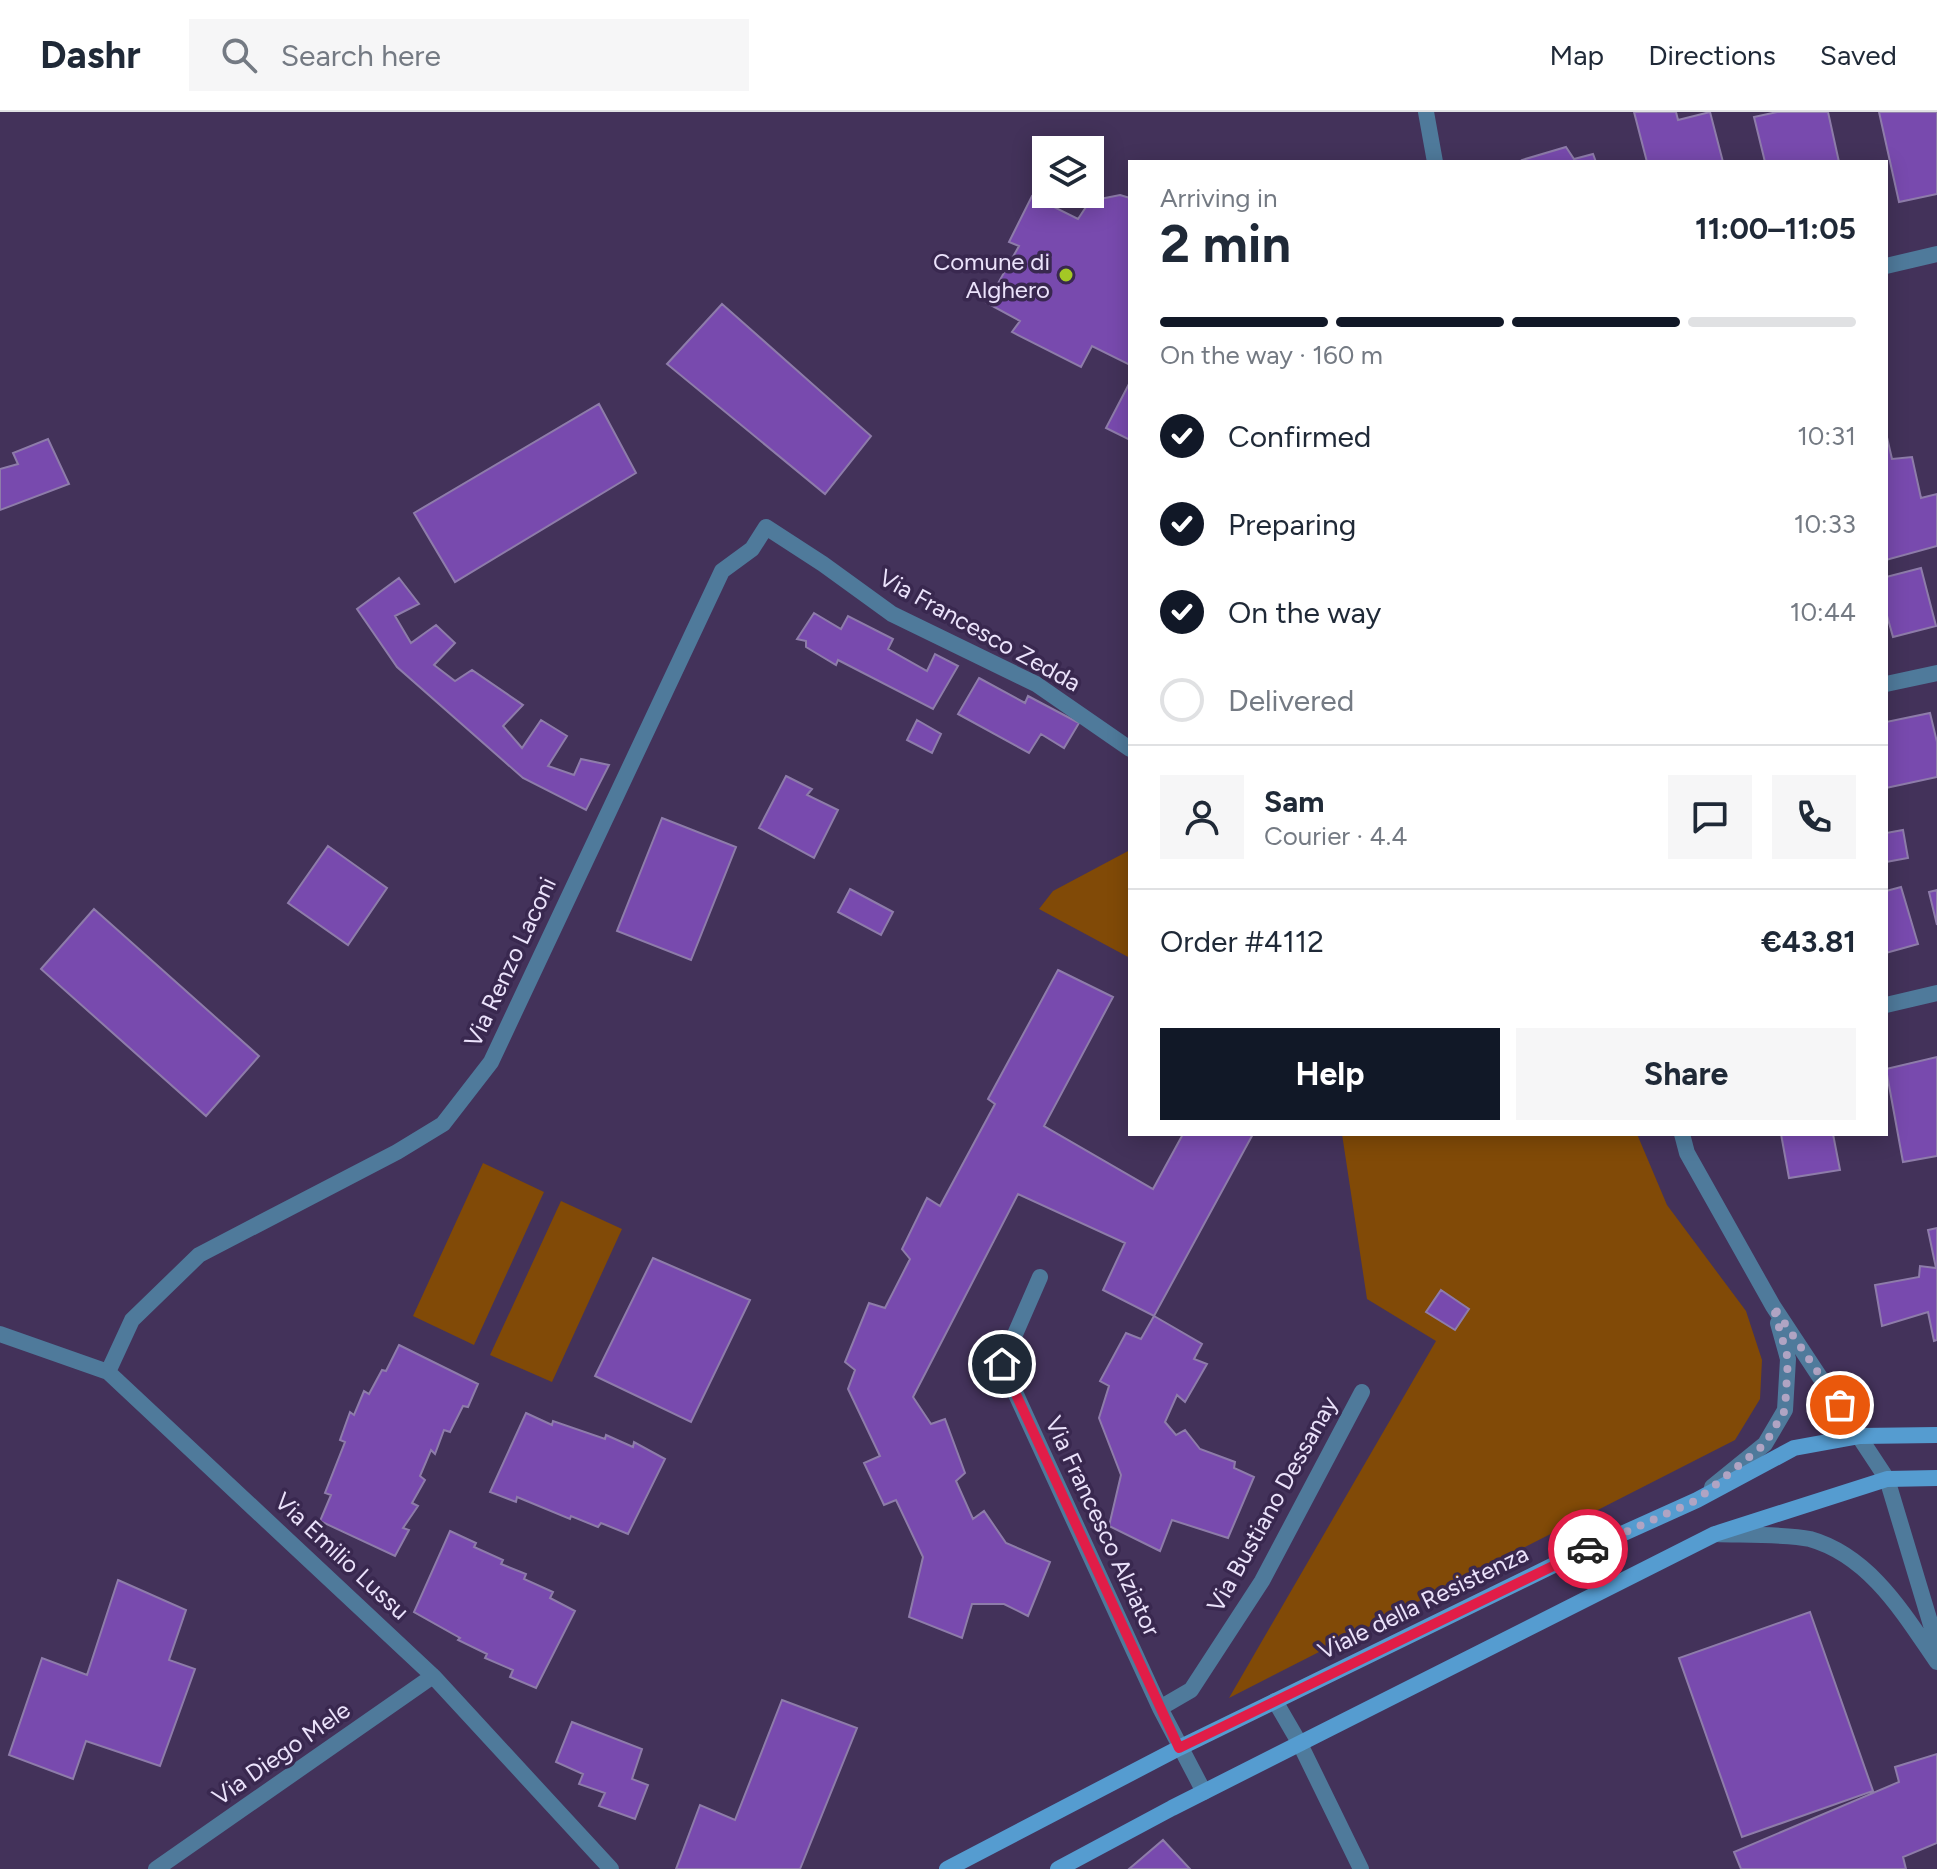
<!DOCTYPE html>
<meta charset="utf-8">
<style>
:root{--surface:#fff;--page:#f6f6f7;--text:#1f2937;--muted:#747a83;--line:#e0e1e3;--accent:#111827}
body{margin:0;font-family:Figtree,sans-serif;background:var(--page);color:var(--text);height:100vh;display:flex;flex-direction:column;font-size:30px;white-space:nowrap}
*{box-sizing:border-box;margin:0}
p{font-size:26px;color:var(--muted)}
.icon{flex:none;width:44px;height:44px;fill:none;stroke:currentColor;stroke-width:2;stroke-linecap:round;stroke-linejoin:round}
.map{position:relative;flex:1;overflow:hidden}
.side{position:absolute;left:1128px;top:48px;width:760px;height:976px;display:flex;flex-direction:column;background:var(--surface);border-radius:0px;box-shadow:0 4px 20px #0003}
.side>*{flex:none}
.controls{position:absolute;left:1032px;top:24px;display:grid;gap:16px}
.controls a{display:grid;place-items:center;width:72px;height:72px;border-radius:0px;background:var(--surface);box-shadow:0 4px 20px #0003;font-size:40px}
.pin{position:absolute;display:grid;place-items:center;width:68px;height:68px;color:#fff;margin:-34px;border:4px solid #fff;border-radius:50%;box-shadow:0 2px 8px #0007}
.courier{position:absolute;display:grid;place-items:center;width:80px;height:80px;margin:-40px;border:6px solid #e11d48;border-radius:50%;background:#fff;color:#222;box-shadow:0 2px 10px #0007}
.overview em{font-style:normal;font-weight:700}
.overview div{display:flex;flex-direction:column-reverse}
.overview{display:flex;align-items:center;justify-content:space-between;height:136px;padding:0 32px}
h1{font-size:52px;font-weight:700;line-height:60px}
.bar{display:grid;grid-template-columns:repeat(4,1fr);gap:12px 8px;align-content:center;height:96px;padding:0 32px}
.bar i{height:10px;border-radius:6px;background:var(--line)}
.bar .on{background:var(--accent)}
.bar p{grid-column:span 4}
.line{display:flex;align-items:center;gap:20px;padding:0 32px;border-top:2px solid var(--line)}
.line div{flex:1}
.round{display:grid;place-items:center;flex:none;width:84px;height:84px;border-radius:0px;background:var(--page)}
ol{padding:0 32px;list-style:none}
li{display:flex;align-items:center;gap:24px;height:88px}
li p{margin-inline-start:auto}
li .icon{padding:8px;border-radius:50%;background:var(--accent);color:#fff;stroke-width:4}
li:last-child{color:var(--muted)}
li i{width:44px;height:44px;border:4px solid var(--line);border-radius:50%}
.button{display:flex;gap:16px;margin-top:auto;padding:16px 32px}
.button a{flex:1;height:92px;border-radius:0px;background:var(--accent);color:#fff;font-size:32px;font-weight:700;line-height:92px;text-align:center}
.button a+a{background:var(--page);color:var(--text)}
header{display:flex;align-items:center;gap:48px;box-sizing:border-box;height:112px;padding:0 40px;background:var(--surface);border-bottom:2px solid var(--line)}
header strong{font-size:38px}
nav{display:flex;gap:44px;margin-inline-start:auto;font-size:28px}
.search{width:560px;height:72px;background:var(--page);display:flex;align-items:center;gap:20px;box-sizing:border-box;padding:0 28px;border-radius:0px;color:var(--muted);font-size:30px}
.map>svg:first-child{display:block}
.green{fill:#814a07}
.building{fill:#784aae;stroke:#8e7caa;stroke-width:2}
.lines{fill:none;stroke-linecap:round;stroke-linejoin:round}
.minor{stroke:#4f7a9b;stroke-width:16}
.tertiary{stroke:#4f7a9b;stroke-width:16}
.secondary{stroke:#559cd0;stroke-width:16}
.done{stroke:#b0a4c3;stroke-width:8;stroke-dasharray:0 14.4}
.route{stroke:#e11d48;stroke-width:10}
.poi-dot{fill:#a4c825;stroke:#39284f;stroke-width:3}
.labels{text-anchor:middle;dominant-baseline:central;stroke-width:7;stroke-linejoin:round;paint-order:stroke}
.poi-label{font-size:24px;fill:#ebe2fb;stroke:#39284f;text-anchor:end}
.street-label{font-size:24px;fill:#ebe2fb;stroke:#39284f}
</style>
<header>
<strong>Dashr</strong>
<div class="search"><svg class="icon" aria-label="search" viewBox="0 0 24 24"><circle cx="10" cy="10" r="6"/><path d="M15 15l6 6"/></svg>Search here</div>
<nav><a>Map</a><a>Directions</a><a>Saved</a></nav>
</header>
<div class="map">
<svg width="1937" height="1757" viewBox="0 0 1937 1757">
<rect width="100%" height="100%" fill="#43325a"/>
<path class="green" d="M 1130,738 L 1130,846 L 1039,797 L 1053,779 Z
M 1342,1022 L 1637,1022 L 1667,1093 L 1746,1199 L 1762,1248 L 1760,1287 L 1735,1328 L 1229,1586 L 1436,1229 L 1367,1187 Z
M 483,1051 L 544,1080 L 474,1233 L 413,1204 Z
M 561,1089 L 622,1117 L 552,1270 L 490,1243 Z"/>
<path class="building" d="M 1634,0 L 1676,0 L 1678,8 L 1710,0 L 1723,50 L 1647,50 Z
M 1777,0 L 1828,0 L 1839,50 L 1765,50 L 1754,5 Z
M 1879,0 L 1937,0 L 1937,82 L 1899,90 Z
M 1566,35 L 1574,47 L 1593,42 L 1596,50 L 1523,50 L 1522,48 Z
M 1120,83 L 1130,86 L 1130,253 L 1092,234 L 1081,255 L 1012,220 L 1020,209 L 987,191 L 1019,134 L 1009,130 L 1032,84 L 1078,107 L 1090,89 Z
M 722,192 L 871,324 L 825,382 L 667,252 Z
M 1130,270 L 1130,328 L 1106,316 Z
M 599,292 L 636,361 L 455,470 L 414,401 Z
M 1886,321 L 1892,347 L 1912,345 L 1921,386 L 1937,382 L 1937,434 L 1886,448 Z
M 48,327 L 69,372 L 0,398 L 0,357 L 18,352 L 13,341 Z
M 1921,456 L 1936,514 L 1893,525 L 1886,500 L 1886,465 Z
M 399,466 L 419,492 L 395,504 L 411,531 L 436,513 L 455,531 L 434,553 L 455,569 L 472,558 L 523,593 L 503,614 L 522,636 L 541,608 L 567,624 L 548,654 L 574,663 L 581,647 L 609,653 L 586,698 L 523,666 L 397,555 L 357,497 Z
M 814,501 L 841,517 L 848,504 L 893,527 L 888,537 L 927,559 L 935,542 L 958,554 L 933,597 L 838,548 L 836,553 L 806,535 L 806,529 L 797,527 Z
M 979,566 L 1025,591 L 1028,584 L 1079,611 L 1064,636 L 1041,622 L 1029,641 L 958,602 Z
M 1930,601 L 1937,630 L 1937,665 L 1886,676 L 1886,610 Z
M 917,608 L 941,622 L 932,641 L 907,628 Z
M 786,664 L 812,677 L 807,683 L 838,698 L 814,746 L 759,716 Z
M 662,706 L 736,735 L 691,848 L 617,819 Z
M 1903,718 L 1908,746 L 1886,750 L 1886,721 Z
M 328,734 L 387,776 L 348,833 L 288,791 Z
M 1901,775 L 1918,832 L 1886,841 L 1886,779 Z
M 850,777 L 893,800 L 881,823 L 838,800 Z
M 1937,778 L 1937,813 L 1929,780 Z
M 94,797 L 259,944 L 206,1004 L 41,857 Z
M 1058,858 L 1113,885 L 1044,1014 L 1153,1077 L 1183,1022 L 1253,1022 L 1154,1204 L 1103,1178 L 1125,1131 L 1018,1082 L 913,1285 L 931,1312 L 945,1307 L 965,1361 L 956,1369 L 973,1407 L 984,1399 L 1006,1431 L 1050,1450 L 1028,1504 L 1004,1492 L 972,1492 L 962,1526 L 909,1505 L 923,1445 L 896,1388 L 884,1393 L 864,1351 L 880,1344 L 848,1277 L 855,1258 L 845,1250 L 869,1191 L 885,1196 L 910,1147 L 902,1137 L 927,1086 L 940,1094 L 995,992 L 988,987 Z
M 1937,945 L 1937,1044 L 1903,1050 L 1886,957 Z
M 1781,1022 L 1833,1022 L 1840,1058 L 1789,1066 Z
M 1937,1116 L 1937,1228 L 1934,1229 L 1928,1200 L 1882,1214 L 1875,1173 L 1919,1165 L 1920,1154 L 1936,1156 L 1928,1118 Z
M 653,1146 L 750,1188 L 691,1310 L 595,1264 Z
M 1441,1178 L 1469,1197 L 1455,1218 L 1426,1200 Z
M 1154,1204 L 1202,1232 L 1194,1247 L 1207,1252 L 1185,1290 L 1177,1283 L 1165,1310 L 1176,1323 L 1185,1318 L 1200,1337 L 1235,1350 L 1234,1356 L 1254,1365 L 1228,1426 L 1172,1408 L 1160,1439 L 1109,1414 L 1121,1363 L 1099,1306 L 1109,1274 L 1100,1269 L 1126,1221 L 1141,1227 Z
M 399,1233 L 478,1272 L 468,1295 L 463,1294 L 450,1320 L 444,1318 L 435,1342 L 431,1338 L 420,1364 L 425,1368 L 412,1391 L 418,1394 L 403,1416 L 409,1418 L 395,1444 L 320,1409 L 331,1383 L 325,1381 L 345,1330 L 340,1328 L 350,1300 L 354,1303 L 364,1279 L 369,1282 L 382,1258 L 386,1259 Z
M 526,1301 L 552,1313 L 553,1309 L 605,1327 L 606,1323 L 633,1335 L 634,1330 L 665,1347 L 628,1422 L 601,1411 L 598,1415 L 571,1404 L 570,1407 L 517,1385 L 516,1390 L 490,1380 Z
M 450,1419 L 476,1431 L 474,1435 L 503,1448 L 501,1452 L 526,1462 L 524,1467 L 553,1480 L 550,1486 L 575,1499 L 536,1576 L 510,1565 L 513,1558 L 485,1546 L 487,1542 L 458,1528 L 460,1526 L 414,1500 Z
M 118,1468 L 186,1498 L 169,1548 L 195,1557 L 160,1654 L 86,1629 L 73,1667 L 9,1643 L 42,1546 L 87,1563 Z
M 1810,1500 L 1873,1679 L 1742,1725 L 1679,1546 Z
M 782,1588 L 857,1616 L 800,1757 L 676,1757 L 700,1693 L 735,1708 Z
M 572,1610 L 642,1637 L 632,1667 L 648,1673 L 635,1707 L 599,1694 L 605,1681 L 579,1672 L 583,1662 L 556,1650 Z
M 1937,1642 L 1937,1731 L 1903,1745 L 1906,1757 L 1741,1757 L 1734,1740 L 1899,1670 L 1895,1655 Z
M 1163,1728 L 1190,1757 L 1129,1757 Z"/>
<g class="lines">
<path class="minor" d="M 1426,0 L 1435,50
M 1886,154 L 1937,142
M 1886,572 L 1937,561
M 1886,893 L 1937,881
M 1040,1165 L 1002,1252 L 1160,1596 L 1204,1680
M 0,1222 L 108,1260 L 433,1564 L 611,1757
M 108,1260 L 132,1208 L 199,1143 L 397,1040 L 443,1012 L 491,950 L 722,459 L 752,437 L 766,415 L 823,452 L 892,502 L 1036,572 L 1130,637
M 1275,1589 L 1300,1632 L 1361,1757
M 1160,1596 L 1191,1578 L 1262,1469 L 1362,1280
M 156,1757 L 433,1564"/>
<path class="tertiary" d="M 1682,1022 L 1687,1041 L 1773,1194 L 1887,1367 L 1937,1533
M 1712,1375 L 1765,1332 L 1785,1298 L 1788,1247 L 1778,1211
M 1716,1422 C 1741,1423 1787,1422 1810,1427 C 1870,1444 1904,1502 1937,1550"/>
<path class="secondary" d="M 947,1757 L 1179,1636 L 1564,1448 L 1697,1388 L 1794,1336 L 1860,1324 L 1937,1323
M 1058,1757 L 1172,1696 L 1715,1422 L 1887,1367 L 1937,1366"/>
</g>
<g class="lines">
<path class="done" d="M 1588,1437 L 1697,1388 L 1765,1332 L 1785,1298 L 1788,1247 L 1773,1194 L 1840,1293"/>
<path class="route" d="M 1002,1252 L 1179,1636 L 1588,1437"/>
</g>
<circle class="poi-dot" cx="1066" cy="163" r="8"/>
<g class="labels">
<g class="poi-label">
<text x="1050" y="149">Comune di<tspan x="1050" dy="28">Alghero</tspan></text>
</g>
<g class="street-label">
<text transform="translate(980 518) rotate(29)">Via Francesco Zedda</text>
<text transform="translate(510 850) rotate(-65)">Via Renzo Laconi</text>
<text transform="translate(1272 1392) rotate(-61)">Via Bustiano Dessanay</text>
<text transform="translate(1103 1414) rotate(65)">Via Francesco Alziator</text>
<text transform="translate(342 1444) rotate(43)">Via Emilio Lussu</text>
<text transform="translate(1423 1490) rotate(-26)">Viale della Resistenza</text>
<text transform="translate(281 1641) rotate(-35)">Via Diego Mele</text>
</g>
</g>
</svg>
<div class="controls">
<a><svg class="icon" aria-label="layers" viewBox="0 0 24 24"><path d="M12 4l9 5-9 5-9-5zM3 14l9 5 9-5"/></svg></a>
</div>
<div class="pin" style="left:1840px;top:1293px;background:#ea580c"><svg class="icon" aria-label="bag" viewBox="0 0 24 24"><path d="M5 8h14l-1 12H6zM9 8a3 3 0 0 1 6 0"/></svg></div>
<div class="pin" style="left:1002px;top:1252px;background:#1f2937"><svg class="icon" aria-label="home" viewBox="0 0 24 24"><path d="M3 11l9-7 9 7M6 9v11h12V9"/></svg></div>
<div class="courier" style="left:1588px;top:1437px"><svg class="icon" aria-label="car" viewBox="0 0 24 24"><path d="M5 17H2v-5l4-1 3-4h7l3 4 3 1v5h-3M9 17h6M6 11h13"/><circle cx="7" cy="17" r="2"/><circle cx="17" cy="17" r="2"/></svg></div>
<section class="side">
<div class="overview"><div><h1>2 min</h1><p>Arriving in</p></div><em>11:00–11:05</em></div>
<div class="bar"><i class="on"></i><i class="on"></i><i class="on"></i><i></i><p>On the way · 160 m</p></div>
<ol>
<li><svg class="icon" aria-label="check" viewBox="0 0 24 24"><path d="M5 12l5 5 9-10"/></svg>Confirmed<p>10:31</p></li>
<li><svg class="icon" aria-label="check" viewBox="0 0 24 24"><path d="M5 12l5 5 9-10"/></svg>Preparing<p>10:33</p></li>
<li><svg class="icon" aria-label="check" viewBox="0 0 24 24"><path d="M5 12l5 5 9-10"/></svg>On the way<p>10:44</p></li>
<li><i></i>Delivered</li>
</ol>
<div class="line" style="height:144px"><a class="round"><svg class="icon" aria-label="person" viewBox="0 0 24 24"><circle cx="12" cy="8" r="4"/><path d="M4 21q1-7 8-7t8 7"/></svg></a><div><b>Sam</b><p>Courier · 4.4</p></div><a class="round"><svg class="icon" aria-label="chat" viewBox="0 0 24 24"><path d="M4 5h16v11H9l-5 4z"/></svg></a><a class="round"><svg class="icon" aria-label="phone" viewBox="0 0 24 24"><path d="M5 4h4l2 5-3 2q2 4 5 5l2-3 5 2v4C11 20 4 13 5 4z"/></svg></a></div>
<div class="line" style="height:104px"><div>Order #4112</div><b>€43.81</b></div>
<div class="button"><a>Help</a><a>Share</a></div>
</section>
</div>
